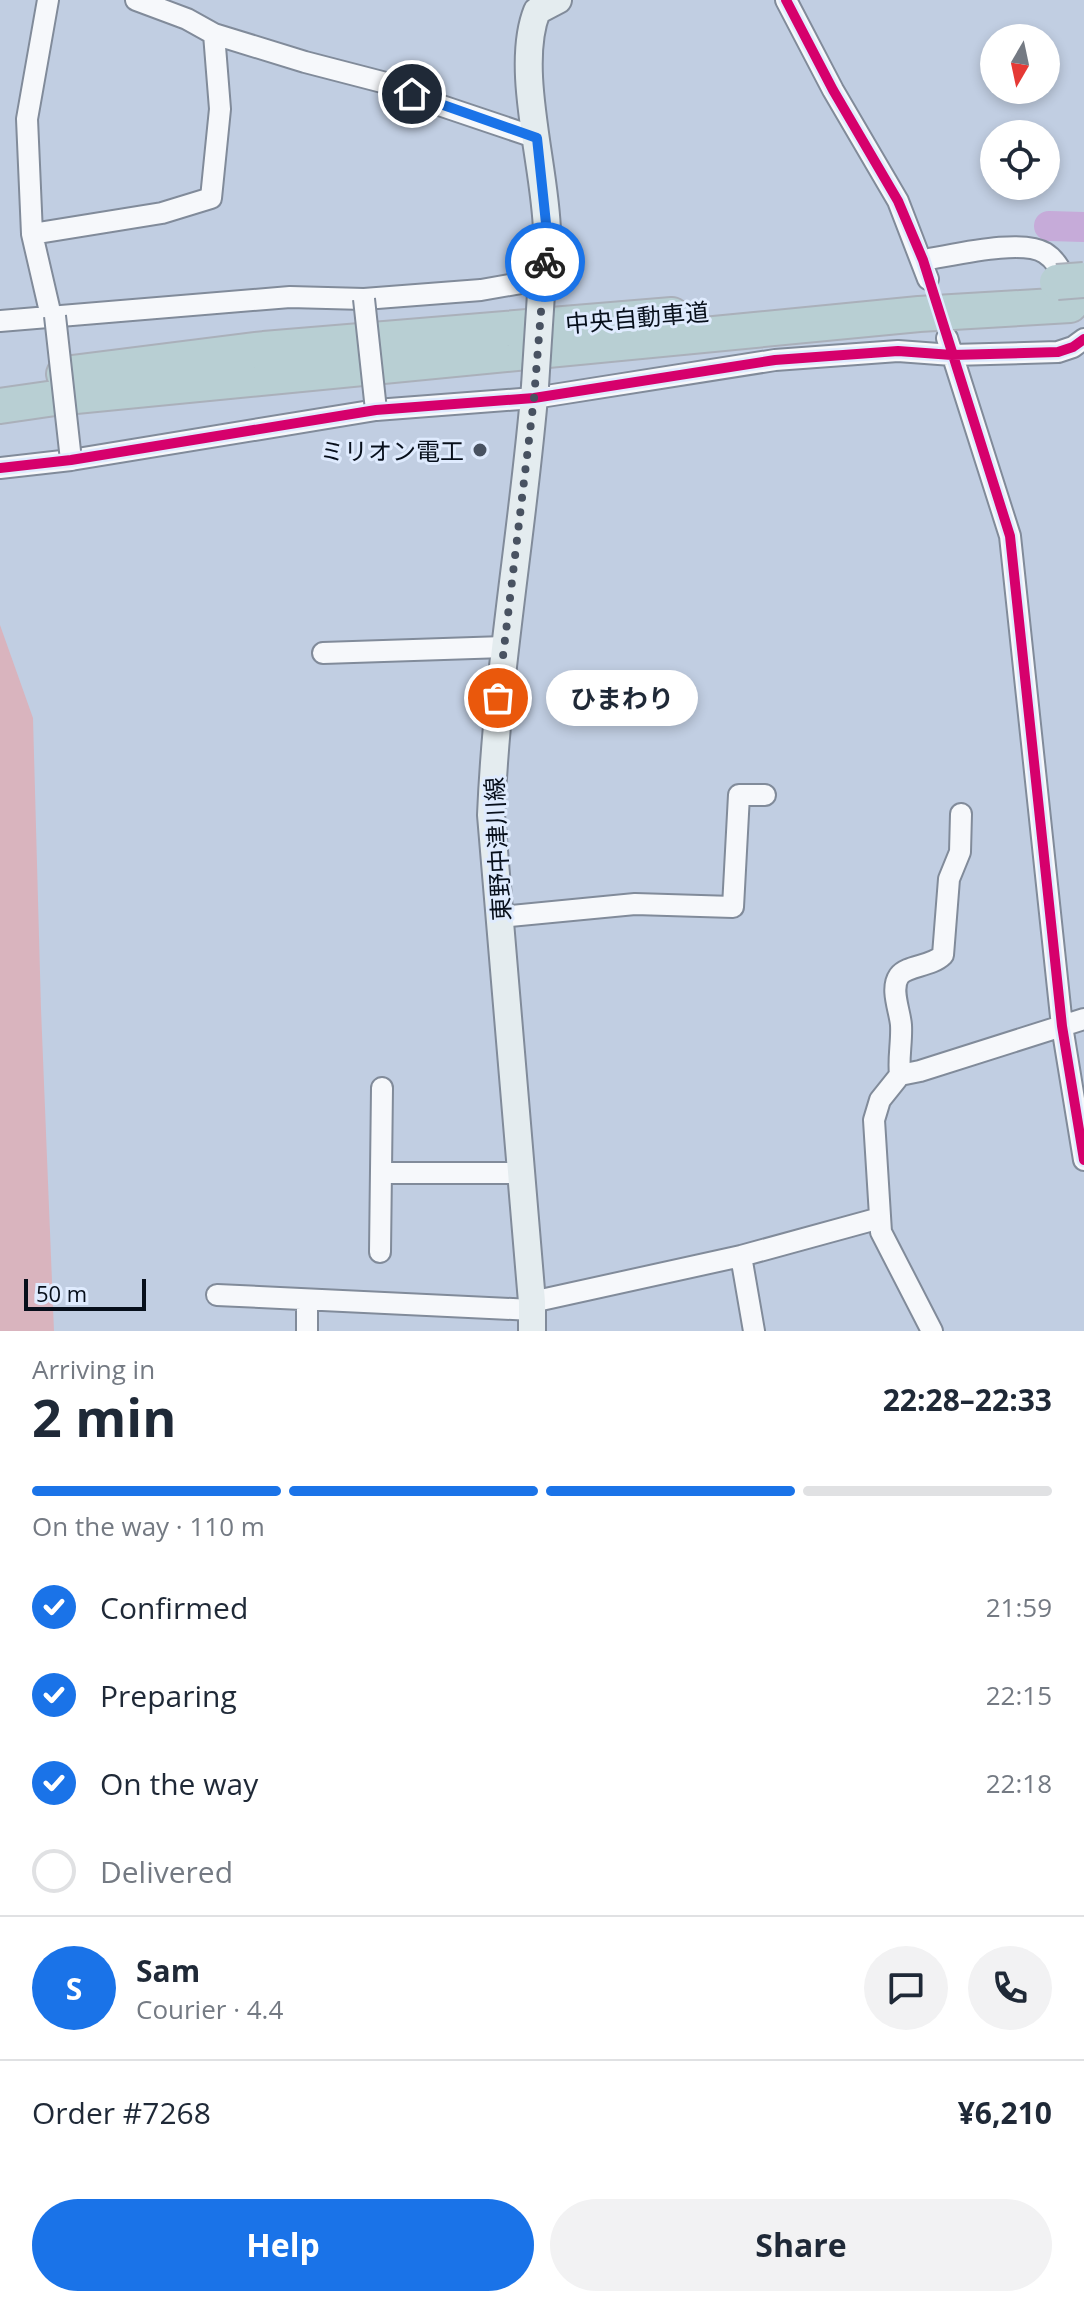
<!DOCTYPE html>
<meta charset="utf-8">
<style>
:root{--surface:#fff;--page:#f2f2f3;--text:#1f2937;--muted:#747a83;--line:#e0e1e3;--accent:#1a73e8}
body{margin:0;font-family:"Open Sans","Noto Sans JP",sans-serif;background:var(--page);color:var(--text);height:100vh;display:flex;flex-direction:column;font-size:30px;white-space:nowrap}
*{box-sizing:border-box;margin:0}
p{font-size:26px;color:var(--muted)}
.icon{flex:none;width:44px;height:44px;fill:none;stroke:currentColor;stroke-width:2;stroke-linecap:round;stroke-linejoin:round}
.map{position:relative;height:1331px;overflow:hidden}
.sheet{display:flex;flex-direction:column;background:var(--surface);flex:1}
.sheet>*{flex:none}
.needle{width:52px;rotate:189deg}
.buttons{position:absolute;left:980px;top:24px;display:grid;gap:16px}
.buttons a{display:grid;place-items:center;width:80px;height:80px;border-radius:50%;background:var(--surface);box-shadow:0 4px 12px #0003;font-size:40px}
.scale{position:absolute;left:24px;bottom:20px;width:122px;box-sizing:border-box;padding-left:8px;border:4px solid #070f1b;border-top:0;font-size:22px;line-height:28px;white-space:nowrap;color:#070f1b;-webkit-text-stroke:6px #dfebfe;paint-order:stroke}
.pin{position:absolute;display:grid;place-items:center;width:68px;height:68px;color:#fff;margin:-34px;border:4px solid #fff;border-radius:50%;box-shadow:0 2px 8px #0007}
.courier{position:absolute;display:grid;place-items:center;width:80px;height:80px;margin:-40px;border:6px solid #1a73e8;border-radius:50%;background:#fff;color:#222;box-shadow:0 2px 10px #0007}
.bubble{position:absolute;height:56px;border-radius:28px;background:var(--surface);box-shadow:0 4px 12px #0003;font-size:26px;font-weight:700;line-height:56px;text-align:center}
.summary em{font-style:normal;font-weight:700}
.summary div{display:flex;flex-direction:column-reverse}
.summary{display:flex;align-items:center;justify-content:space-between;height:136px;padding:0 32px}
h1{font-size:52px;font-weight:700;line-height:60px}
.bar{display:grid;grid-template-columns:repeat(4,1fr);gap:12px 8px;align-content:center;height:96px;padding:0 32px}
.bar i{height:10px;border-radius:6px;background:var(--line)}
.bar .active{background:var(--accent)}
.bar p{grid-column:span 4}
.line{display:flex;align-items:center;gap:20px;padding:0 32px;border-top:2px solid var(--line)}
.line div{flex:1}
.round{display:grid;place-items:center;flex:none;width:84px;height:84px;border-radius:42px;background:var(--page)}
ol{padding:0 32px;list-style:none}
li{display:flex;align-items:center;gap:24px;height:88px}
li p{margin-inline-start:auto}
li .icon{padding:8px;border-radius:50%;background:var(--accent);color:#fff;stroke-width:4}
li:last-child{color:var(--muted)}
li i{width:44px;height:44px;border:4px solid var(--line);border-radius:50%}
.button{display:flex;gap:16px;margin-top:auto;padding:16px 32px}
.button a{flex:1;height:92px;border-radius:48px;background:var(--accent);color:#fff;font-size:32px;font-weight:700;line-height:92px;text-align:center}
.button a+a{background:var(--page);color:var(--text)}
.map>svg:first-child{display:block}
.green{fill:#d9b4be}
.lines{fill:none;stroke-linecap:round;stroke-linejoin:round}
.river{stroke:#c6abd9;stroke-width:30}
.street-casing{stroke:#818b9a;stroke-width:24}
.secondary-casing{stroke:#818b9a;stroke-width:30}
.highway-casing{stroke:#aab0ba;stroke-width:38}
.street{stroke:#f6f8fb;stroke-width:20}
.secondary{stroke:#e4ecef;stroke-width:26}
.highway{stroke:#b8cfd3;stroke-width:34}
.street-bridge-casing{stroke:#818b9a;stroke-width:24;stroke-linecap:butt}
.secondary-bridge-casing{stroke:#818b9a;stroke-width:30;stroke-linecap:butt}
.highway-bridge-casing{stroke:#aab0ba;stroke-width:38;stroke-linecap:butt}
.street-bridge{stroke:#f6f8fb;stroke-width:20}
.secondary-bridge{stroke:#e4ecef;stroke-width:26}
.highway-bridge{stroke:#b8cfd3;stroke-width:34}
.cycleway-casing{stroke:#dfebfe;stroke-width:15}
.cycleway{stroke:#d6006c;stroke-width:10}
.done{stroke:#485261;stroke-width:8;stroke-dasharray:0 14.4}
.route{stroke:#1a73e8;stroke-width:10}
.poi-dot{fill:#485261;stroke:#dfebfe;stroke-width:3}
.labels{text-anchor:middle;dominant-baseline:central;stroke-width:6;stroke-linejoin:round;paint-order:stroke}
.street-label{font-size:24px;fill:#070f1b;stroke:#dfebfe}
.poi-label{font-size:24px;fill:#070f1b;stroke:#dfebfe;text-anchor:end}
</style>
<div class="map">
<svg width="1084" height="1331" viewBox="0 0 1084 1331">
<rect width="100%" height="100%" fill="#c1cee2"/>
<path class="green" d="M 0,625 L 33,718 L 41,1009 L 54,1331 L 0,1331 Z"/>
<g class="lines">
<path class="river" d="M 1049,226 L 1084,227"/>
<g class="street-casing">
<path id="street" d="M 48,0 L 27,119 L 32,234 L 51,316
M 136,0 L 187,19 L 214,34 L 305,62 L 386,83 L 439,105 L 537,138
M 786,0 L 833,90 L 898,201 L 928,279
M 32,234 L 162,213 L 211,198 L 220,109 L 214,34
M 923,260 C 951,256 1021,238 1045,253 C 1058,261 1063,276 1070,288
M 0,321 L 290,297 L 364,299 L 481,290 L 544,279
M 947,338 L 1010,536 L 1062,1026 L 1084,1160
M 0,468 L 71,460 L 376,410 L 534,398 L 775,360 L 898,351 L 952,355 L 1058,352 L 1073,347 L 1084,339
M 323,653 L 504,647
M 500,917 L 635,904 L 733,907 L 739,795 L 765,795
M 900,1075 C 898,1058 902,1042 901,1025 C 900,1011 890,989 899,976 C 907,965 931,967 943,955 L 949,879 L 960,852 L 961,814
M 381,1173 L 521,1173
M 380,1252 L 382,1088
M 741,1256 L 754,1331
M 217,1295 L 532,1310
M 307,1300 L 307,1331
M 532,1302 L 741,1256 L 880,1218
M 932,1331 L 881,1232 L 874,1120 L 880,1100 L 900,1075 L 920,1071 L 1084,1019"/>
</g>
<g class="secondary-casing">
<path id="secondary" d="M 541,294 C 545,274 548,253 547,232 C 546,169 514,68 537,11 L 558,0
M 532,1331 L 532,1302 L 491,815 C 497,671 523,530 535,386"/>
</g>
<g class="highway-casing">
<path id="highway" d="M 64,374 L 264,349 L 672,315
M 0,406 L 55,398 L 919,314 L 1070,305"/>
</g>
<use href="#street" class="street"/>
<use href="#secondary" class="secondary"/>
<use href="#highway" class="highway"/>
<g class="street-bridge-casing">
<path id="street-bridge" d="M 364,299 L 376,410
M 55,316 L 71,460"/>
</g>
<g class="secondary-bridge-casing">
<path id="secondary-bridge" d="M 535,386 L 541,294"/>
</g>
<g class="highway-bridge-casing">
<path id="highway-bridge" d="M 1057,282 L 1084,280"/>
</g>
<use href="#street-bridge" class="street-bridge"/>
<use href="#secondary-bridge" class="secondary-bridge"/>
<use href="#highway-bridge" class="highway-bridge"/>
<g class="cycleway-casing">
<path id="cycleway" d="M 786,0 L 833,90 L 898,201 L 923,260 L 1010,536 L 1062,1026 L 1084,1160
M 0,468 L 71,460 L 376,410 L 534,398 L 775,360 L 898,351 L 952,355 L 1058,352 L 1073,347 L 1084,339"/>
</g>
<use href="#cycleway" class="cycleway"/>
</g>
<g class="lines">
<path class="done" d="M 498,698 L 534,398 L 545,262"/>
<path class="route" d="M 412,94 L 537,138 L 547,233 L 545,262"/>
</g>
<circle class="poi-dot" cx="480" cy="450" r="8"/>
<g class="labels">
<g class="street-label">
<text transform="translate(637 317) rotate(-5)">中央自動車道</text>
<text transform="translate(497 849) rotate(-93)">東野中津川線</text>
</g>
<g class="poi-label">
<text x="464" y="450">ミリオン電工</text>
</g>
</g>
</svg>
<div class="buttons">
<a><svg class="needle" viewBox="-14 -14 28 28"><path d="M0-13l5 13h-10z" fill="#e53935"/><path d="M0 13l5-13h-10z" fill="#747a83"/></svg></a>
<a><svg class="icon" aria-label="locate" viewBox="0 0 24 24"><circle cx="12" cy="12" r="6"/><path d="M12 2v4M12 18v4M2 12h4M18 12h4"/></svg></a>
</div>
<div class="scale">50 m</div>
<div class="pin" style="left:498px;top:698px;background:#ea580c"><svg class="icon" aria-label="bag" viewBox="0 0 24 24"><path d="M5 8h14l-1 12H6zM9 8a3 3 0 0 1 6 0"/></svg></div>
<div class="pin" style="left:412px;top:94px;background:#1f2937"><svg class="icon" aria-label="home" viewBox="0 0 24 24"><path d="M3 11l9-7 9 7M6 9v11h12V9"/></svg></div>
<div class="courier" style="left:545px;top:262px"><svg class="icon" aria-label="bike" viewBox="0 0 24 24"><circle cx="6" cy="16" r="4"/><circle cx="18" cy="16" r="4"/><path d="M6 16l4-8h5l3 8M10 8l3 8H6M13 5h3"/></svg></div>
<div class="bubble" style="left:546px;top:670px;width:152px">ひまわり</div>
</div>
<section class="sheet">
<div class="summary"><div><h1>2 min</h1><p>Arriving in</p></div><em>22:28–22:33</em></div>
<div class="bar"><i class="active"></i><i class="active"></i><i class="active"></i><i></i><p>On the way · 110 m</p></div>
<ol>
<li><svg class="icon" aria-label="check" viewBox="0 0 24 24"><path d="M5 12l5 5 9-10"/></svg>Confirmed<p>21:59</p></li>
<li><svg class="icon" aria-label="check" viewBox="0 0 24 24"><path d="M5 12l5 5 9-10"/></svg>Preparing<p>22:15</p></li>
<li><svg class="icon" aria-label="check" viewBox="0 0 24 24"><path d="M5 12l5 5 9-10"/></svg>On the way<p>22:18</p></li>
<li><i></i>Delivered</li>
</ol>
<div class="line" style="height:144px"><b class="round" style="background:var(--accent);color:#fff">S</b><div><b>Sam</b><p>Courier · 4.4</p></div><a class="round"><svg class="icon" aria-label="chat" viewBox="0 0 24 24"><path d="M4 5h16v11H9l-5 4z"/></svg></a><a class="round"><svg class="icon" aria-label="phone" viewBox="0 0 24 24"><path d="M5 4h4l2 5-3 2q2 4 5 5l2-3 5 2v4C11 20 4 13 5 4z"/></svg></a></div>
<div class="line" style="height:104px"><div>Order #7268</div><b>¥6,210</b></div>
<div class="button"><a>Help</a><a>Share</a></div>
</section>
